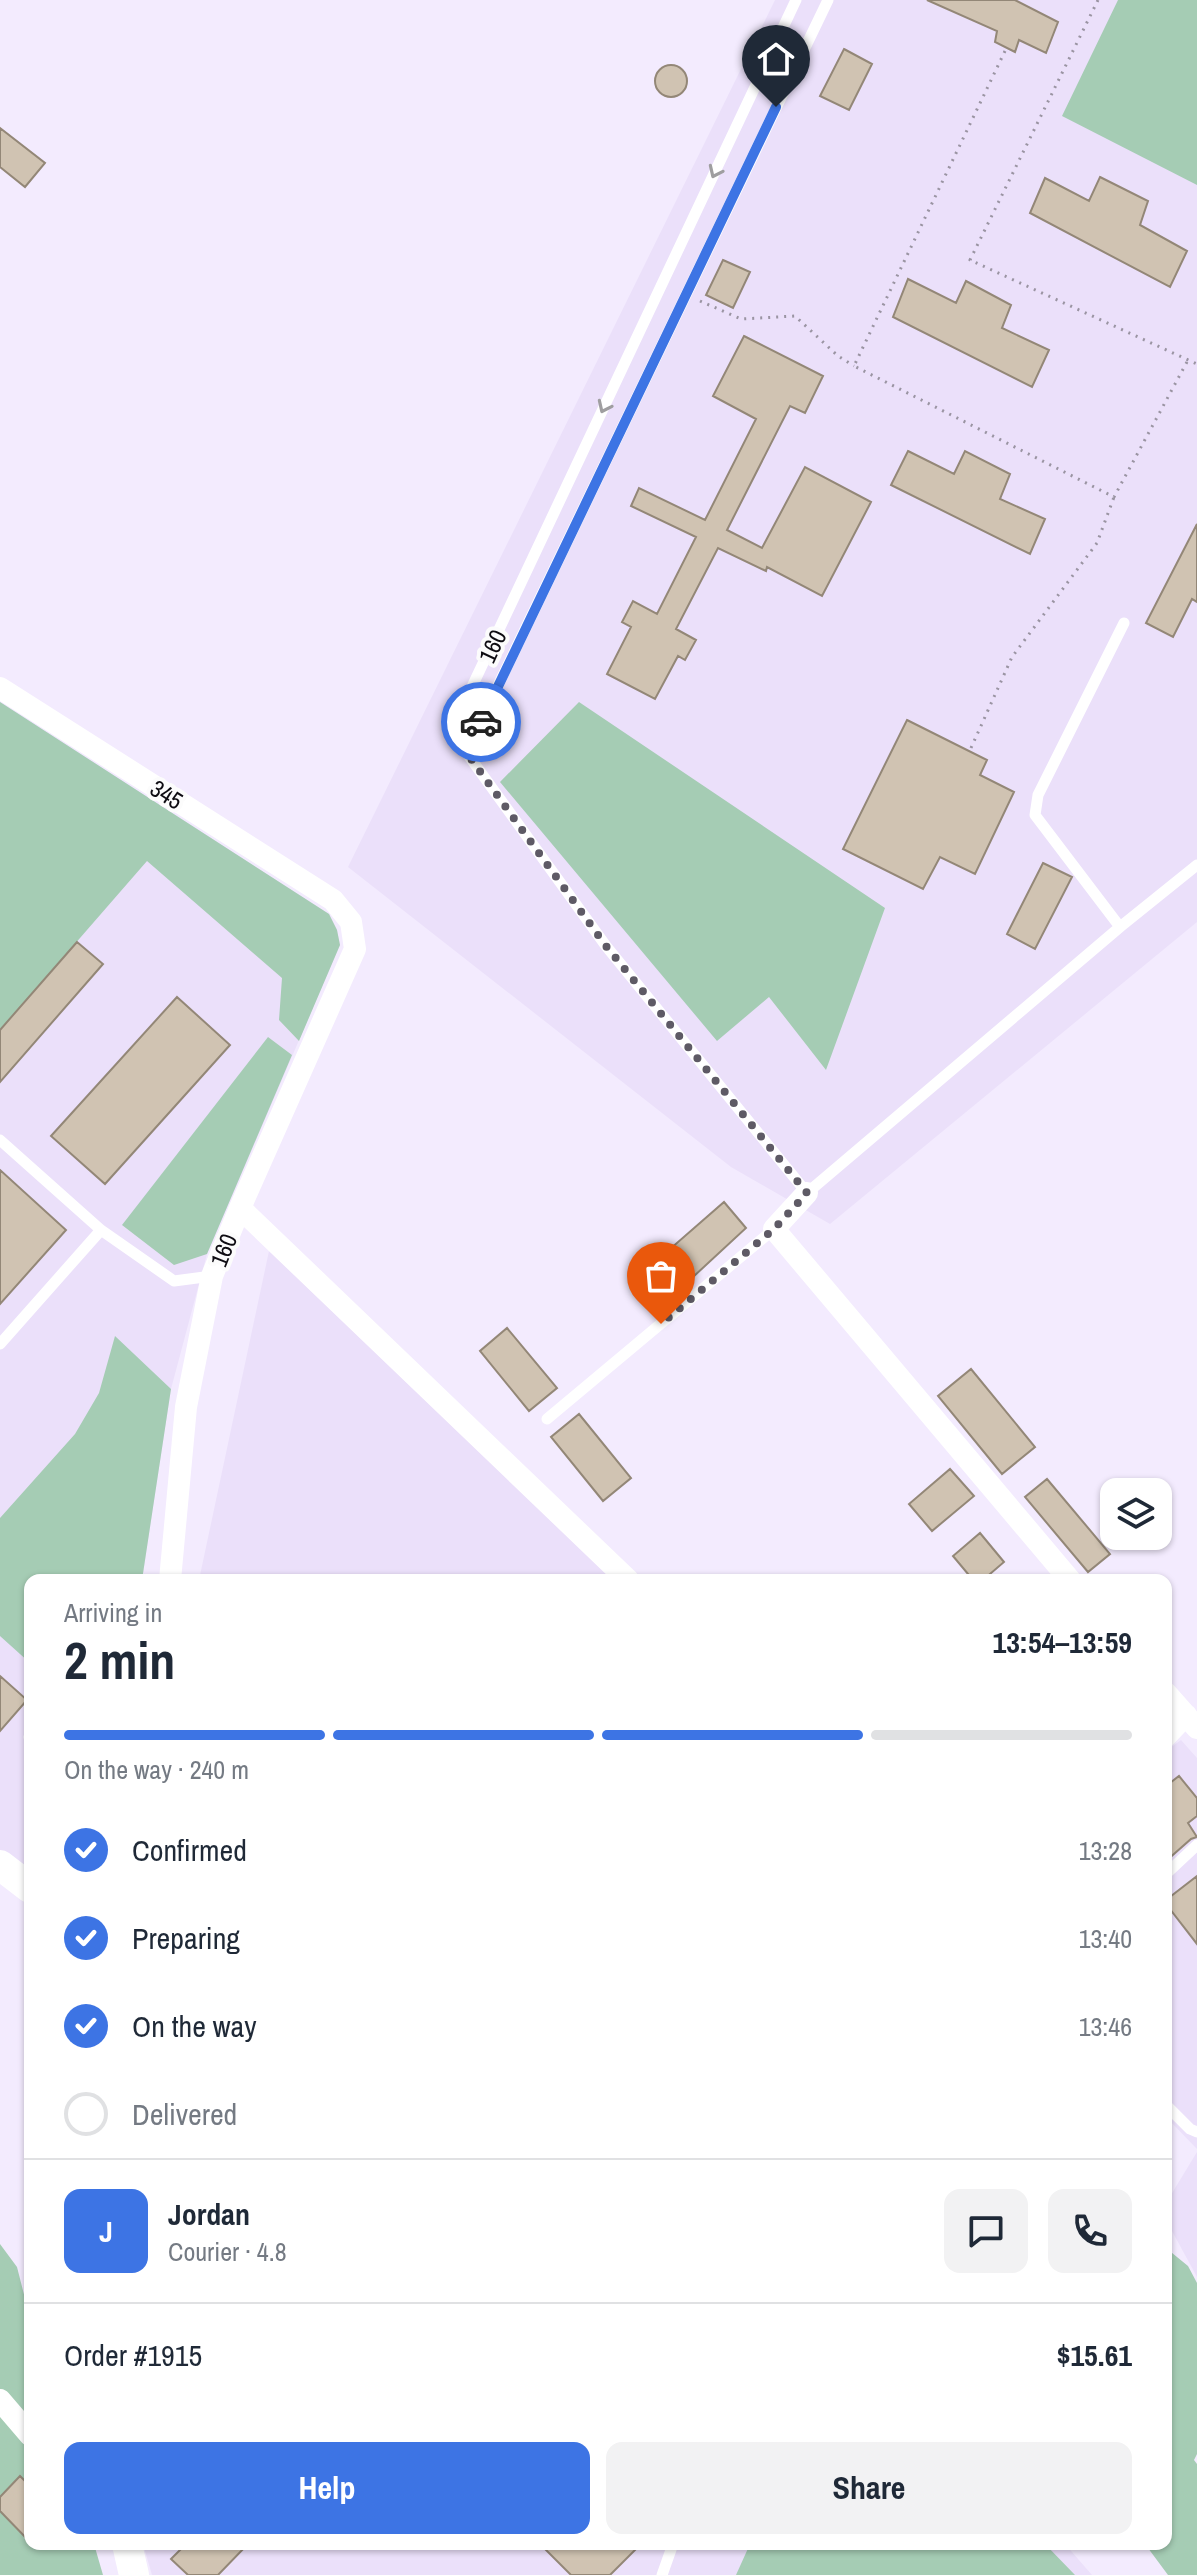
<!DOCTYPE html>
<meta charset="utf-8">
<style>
:root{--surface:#fff;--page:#f2f2f3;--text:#1f2937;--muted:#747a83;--line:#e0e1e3;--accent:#3d74e4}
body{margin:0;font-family:"Archivo Narrow",sans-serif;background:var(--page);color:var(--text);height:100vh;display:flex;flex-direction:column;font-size:30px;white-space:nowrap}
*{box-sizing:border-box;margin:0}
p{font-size:26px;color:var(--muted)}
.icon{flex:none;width:44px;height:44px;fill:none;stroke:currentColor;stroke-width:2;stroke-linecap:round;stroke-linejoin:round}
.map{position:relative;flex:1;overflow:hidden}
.sheet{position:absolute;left:24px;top:1574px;width:1148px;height:976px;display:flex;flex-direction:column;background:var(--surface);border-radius:16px;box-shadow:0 2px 6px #0004}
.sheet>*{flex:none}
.controls{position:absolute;left:1100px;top:1478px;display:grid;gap:16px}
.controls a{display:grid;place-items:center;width:72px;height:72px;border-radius:16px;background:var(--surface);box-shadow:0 2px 6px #0004;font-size:40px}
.pin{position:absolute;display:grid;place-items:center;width:68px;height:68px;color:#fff;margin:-82px -34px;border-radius:50% 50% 50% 0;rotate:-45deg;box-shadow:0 0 8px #0007}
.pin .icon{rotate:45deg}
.courier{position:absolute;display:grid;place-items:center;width:80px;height:80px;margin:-40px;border:6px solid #3d74e4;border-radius:50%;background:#fff;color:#222;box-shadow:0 2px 10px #0007}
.headline em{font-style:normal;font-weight:800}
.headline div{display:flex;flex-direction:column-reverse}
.headline{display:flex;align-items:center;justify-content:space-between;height:136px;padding:0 40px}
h1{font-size:52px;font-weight:800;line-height:60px}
.bar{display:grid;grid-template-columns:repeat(4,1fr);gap:12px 8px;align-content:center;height:96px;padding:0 40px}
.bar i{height:10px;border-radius:6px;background:var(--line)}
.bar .active{background:var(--accent)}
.bar p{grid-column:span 4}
.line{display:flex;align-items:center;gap:20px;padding:0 40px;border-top:2px solid var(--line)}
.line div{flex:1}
.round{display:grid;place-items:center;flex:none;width:84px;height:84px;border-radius:16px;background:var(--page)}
ol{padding:0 40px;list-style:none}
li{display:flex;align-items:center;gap:24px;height:88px}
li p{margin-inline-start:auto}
li .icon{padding:8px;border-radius:50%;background:var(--accent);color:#fff;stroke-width:4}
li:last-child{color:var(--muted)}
li i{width:44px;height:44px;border:4px solid var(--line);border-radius:50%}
.primary-button{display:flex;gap:16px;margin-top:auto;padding:16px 40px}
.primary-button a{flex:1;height:92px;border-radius:16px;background:var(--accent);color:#fff;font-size:32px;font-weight:800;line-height:92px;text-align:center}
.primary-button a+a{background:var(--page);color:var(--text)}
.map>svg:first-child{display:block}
.built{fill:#ebe0fa}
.green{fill:#a5ccb4}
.building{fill:#d0c3b2;stroke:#938777;stroke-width:2}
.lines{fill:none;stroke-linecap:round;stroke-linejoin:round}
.path{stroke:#9a94a2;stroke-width:3;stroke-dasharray:2 6;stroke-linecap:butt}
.lane{stroke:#fff;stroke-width:11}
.street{stroke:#fff;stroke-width:22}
.secondary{stroke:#fff;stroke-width:30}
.oneway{stroke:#9f9ea0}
.done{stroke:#5e5a65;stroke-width:8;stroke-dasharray:0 14.4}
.route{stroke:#3d74e4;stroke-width:10}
.labels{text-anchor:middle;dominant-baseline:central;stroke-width:8;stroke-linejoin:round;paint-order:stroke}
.street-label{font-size:24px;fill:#0e0c12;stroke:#fcfcfc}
</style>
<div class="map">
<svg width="1197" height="2575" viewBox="0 0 1197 2575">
<rect width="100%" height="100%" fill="#f3ebfe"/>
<path class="built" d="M 775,0 L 1197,0 L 1197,922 L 830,1224 L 731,1167 L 348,867 Z
M 0,702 L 329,914 L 337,930 L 340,945 L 207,1254 L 171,1389 L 142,1580 L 30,1580 L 30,1888 L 0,1865 Z
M 269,1251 L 613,1580 L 199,1580 Z
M 1181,1740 L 1197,1758 L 1197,2149 L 1166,2117 L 1166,1751 Z
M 1197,2152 L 1197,2277 L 1166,2220 L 1166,2203 Z
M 143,2544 L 1065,2544 L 1092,2575 L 152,2575 Z"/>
<path class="green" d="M 1118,0 L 1197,0 L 1197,185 L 1062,116 Z
M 0,702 L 329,914 L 337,930 L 340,945 L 299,1041 L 279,1020 L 282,978 L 147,861 L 0,1030 Z
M 579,702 L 885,908 L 826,1070 L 769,997 L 717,1041 L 500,782 Z
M 268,1037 L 292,1055 L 207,1254 L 174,1265 L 122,1225 Z
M 115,1336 L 171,1389 L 142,1580 L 30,1580 L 30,1663 L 0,1636 L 0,1518 L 75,1434 L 99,1393 Z
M 0,2244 L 17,2267 L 30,2318 L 30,2544 L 94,2544 L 103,2575 L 0,2575 Z
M 1166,2248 L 1188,2266 L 1197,2283 L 1197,2454 L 1194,2460 L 1197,2464 L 1197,2575 L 1168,2575 L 1145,2544 L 1166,2544 Z
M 750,2544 L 1045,2544 L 1075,2575 L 736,2575 Z"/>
<path class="building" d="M 927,0 L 1015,0 L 1058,22 L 1046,53 L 1019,40 L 1015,52 L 995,42 L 997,31 Z
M 844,49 L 872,64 L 849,110 L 820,96 Z
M655 81a16 16 0 1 1 32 0a16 16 0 1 1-32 0Z
M 0,128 L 45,163 L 25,187 L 0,167 Z
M 1100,177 L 1148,201 L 1140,225 L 1187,251 L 1170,287 L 1030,213 L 1045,178 L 1089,201 Z
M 723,260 L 750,272 L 733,308 L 706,295 Z
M 908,279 L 956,303 L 966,281 L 1011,305 L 1002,328 L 1049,350 L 1032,387 L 893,317 Z
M 744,336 L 823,376 L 805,413 L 790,406 L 727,530 L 762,548 L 805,467 L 871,502 L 822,596 L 767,567 L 766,571 L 718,548 L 676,629 L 696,640 L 685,660 L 678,656 L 655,699 L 607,674 L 631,627 L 622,622 L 633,601 L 657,614 L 696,537 L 631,506 L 639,488 L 705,520 L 756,419 L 713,396 Z
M 908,451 L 954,474 L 965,451 L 1010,474 L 1000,499 L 1045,519 L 1030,554 L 891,485 Z
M 1197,524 L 1197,602 L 1192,599 L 1173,637 L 1146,623 Z
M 907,720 L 987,760 L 980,775 L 1014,792 L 975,874 L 940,857 L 923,889 L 843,849 Z
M 1043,863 L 1072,877 L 1035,949 L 1007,934 Z
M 77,942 L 103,964 L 0,1082 L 0,1030 Z
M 177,997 L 230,1045 L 105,1184 L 51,1136 Z
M 0,1170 L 66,1230 L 0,1304 Z
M 724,1202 L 746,1228 L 693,1277 L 670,1249 Z
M 507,1328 L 557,1388 L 529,1411 L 480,1351 Z
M 971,1369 L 1035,1447 L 1002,1474 L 938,1396 Z
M 579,1414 L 631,1478 L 603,1501 L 551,1437 Z
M 950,1469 L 974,1496 L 932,1531 L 909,1504 Z
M 1047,1479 L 1110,1554 L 1088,1572 L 1025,1497 Z
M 980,1533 L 1004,1562 L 983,1580 L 973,1580 L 953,1556 Z
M 0,1676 L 27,1700 L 0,1731 Z
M 1179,1776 L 1197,1798 L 1197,1816 L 1188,1823 L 1197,1837 L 1191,1839 L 1166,1861 L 1166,1786 Z
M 1197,1876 L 1197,1944 L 1166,1904 L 1166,1900 Z
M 20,2476 L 30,2486 L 30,2542 L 0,2511 L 0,2497 Z
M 186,2544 L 248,2544 L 218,2575 L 188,2575 L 171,2559 Z
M 540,2544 L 641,2544 L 610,2575 L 571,2575 Z"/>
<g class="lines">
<path class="path" d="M 1098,0 L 970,260 L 1197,364
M 1005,51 L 854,366 L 1114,497 L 1188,360
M 700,301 L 741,319 L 795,316 L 838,356 L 854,366
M 971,748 L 1012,657 L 1097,543 L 1114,497"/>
<path class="lane" d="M 796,0 L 452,729 L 466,752 L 606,946 L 807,1193 L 1120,927 L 1197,865
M 466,752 L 828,0
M 1120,927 L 1035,815 L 1038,795 L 1124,623
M 0,1140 L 101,1230 L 0,1344
M 101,1230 L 174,1281 L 212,1276
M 547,1419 L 774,1229
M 29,1737 L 30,1742
M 1166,1874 L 1197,1845
M 1166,2105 L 1190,2129 L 1197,2132
M 662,2575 L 673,2544"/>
<path class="street" d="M 0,688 L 333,900 L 351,922 L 355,949 L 240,1208 L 212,1276 L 186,1407 L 170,1580
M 807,1193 L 774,1229 L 1070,1580
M 240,1208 L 628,1580
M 1166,1693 L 1197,1728
M 1166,1736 L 1186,1715
M 0,2400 L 30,2435"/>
<path class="secondary" d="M 0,1865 L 30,1888
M 127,2544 L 134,2575"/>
</g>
<defs><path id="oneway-chevron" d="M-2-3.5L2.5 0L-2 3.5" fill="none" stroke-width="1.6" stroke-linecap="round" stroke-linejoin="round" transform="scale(2)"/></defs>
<g class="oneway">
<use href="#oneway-chevron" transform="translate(715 172) rotate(115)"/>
<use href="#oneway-chevron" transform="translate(604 407) rotate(115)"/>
</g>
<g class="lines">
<path class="done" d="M 481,722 L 466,752 L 606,946 L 807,1193 L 774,1229 L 661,1324"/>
<path class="route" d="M 481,722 L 776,107"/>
</g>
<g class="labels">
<g class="street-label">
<text transform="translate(492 646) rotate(-65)">160</text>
<text transform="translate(167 794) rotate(32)">345</text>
<text transform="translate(223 1250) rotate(-68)">160</text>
</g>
</g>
</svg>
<div class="controls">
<a><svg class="icon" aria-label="layers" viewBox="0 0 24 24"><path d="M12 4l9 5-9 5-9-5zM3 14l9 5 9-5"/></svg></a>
</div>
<div class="pin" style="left:661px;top:1324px;background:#ea580c"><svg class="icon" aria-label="bag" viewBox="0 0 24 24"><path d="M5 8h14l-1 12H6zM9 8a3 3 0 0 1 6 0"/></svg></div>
<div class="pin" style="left:776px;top:107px;background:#1f2937"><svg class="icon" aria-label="home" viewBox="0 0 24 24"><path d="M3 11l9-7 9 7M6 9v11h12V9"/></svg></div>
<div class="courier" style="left:481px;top:722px"><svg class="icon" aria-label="car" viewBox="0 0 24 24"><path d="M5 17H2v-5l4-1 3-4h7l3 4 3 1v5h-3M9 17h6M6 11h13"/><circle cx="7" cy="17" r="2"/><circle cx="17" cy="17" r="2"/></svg></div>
<section class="sheet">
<div class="headline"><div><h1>2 min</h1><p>Arriving in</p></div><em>13:54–13:59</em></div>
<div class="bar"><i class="active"></i><i class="active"></i><i class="active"></i><i></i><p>On the way · 240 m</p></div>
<ol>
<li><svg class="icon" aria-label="check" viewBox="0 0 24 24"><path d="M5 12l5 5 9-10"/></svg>Confirmed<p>13:28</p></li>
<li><svg class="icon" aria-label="check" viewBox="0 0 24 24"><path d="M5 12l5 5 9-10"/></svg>Preparing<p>13:40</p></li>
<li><svg class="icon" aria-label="check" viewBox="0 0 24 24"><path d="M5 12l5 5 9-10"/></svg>On the way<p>13:46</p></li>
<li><i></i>Delivered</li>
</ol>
<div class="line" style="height:144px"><b class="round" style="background:var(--accent);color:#fff">J</b><div><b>Jordan</b><p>Courier · 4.8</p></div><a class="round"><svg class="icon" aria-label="chat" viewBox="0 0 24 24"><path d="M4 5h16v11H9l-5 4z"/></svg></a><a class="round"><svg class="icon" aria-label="phone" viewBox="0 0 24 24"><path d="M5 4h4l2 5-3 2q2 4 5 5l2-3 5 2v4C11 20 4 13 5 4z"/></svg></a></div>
<div class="line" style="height:104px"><div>Order #1915</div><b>$15.61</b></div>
<div class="primary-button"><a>Help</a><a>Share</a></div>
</section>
</div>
